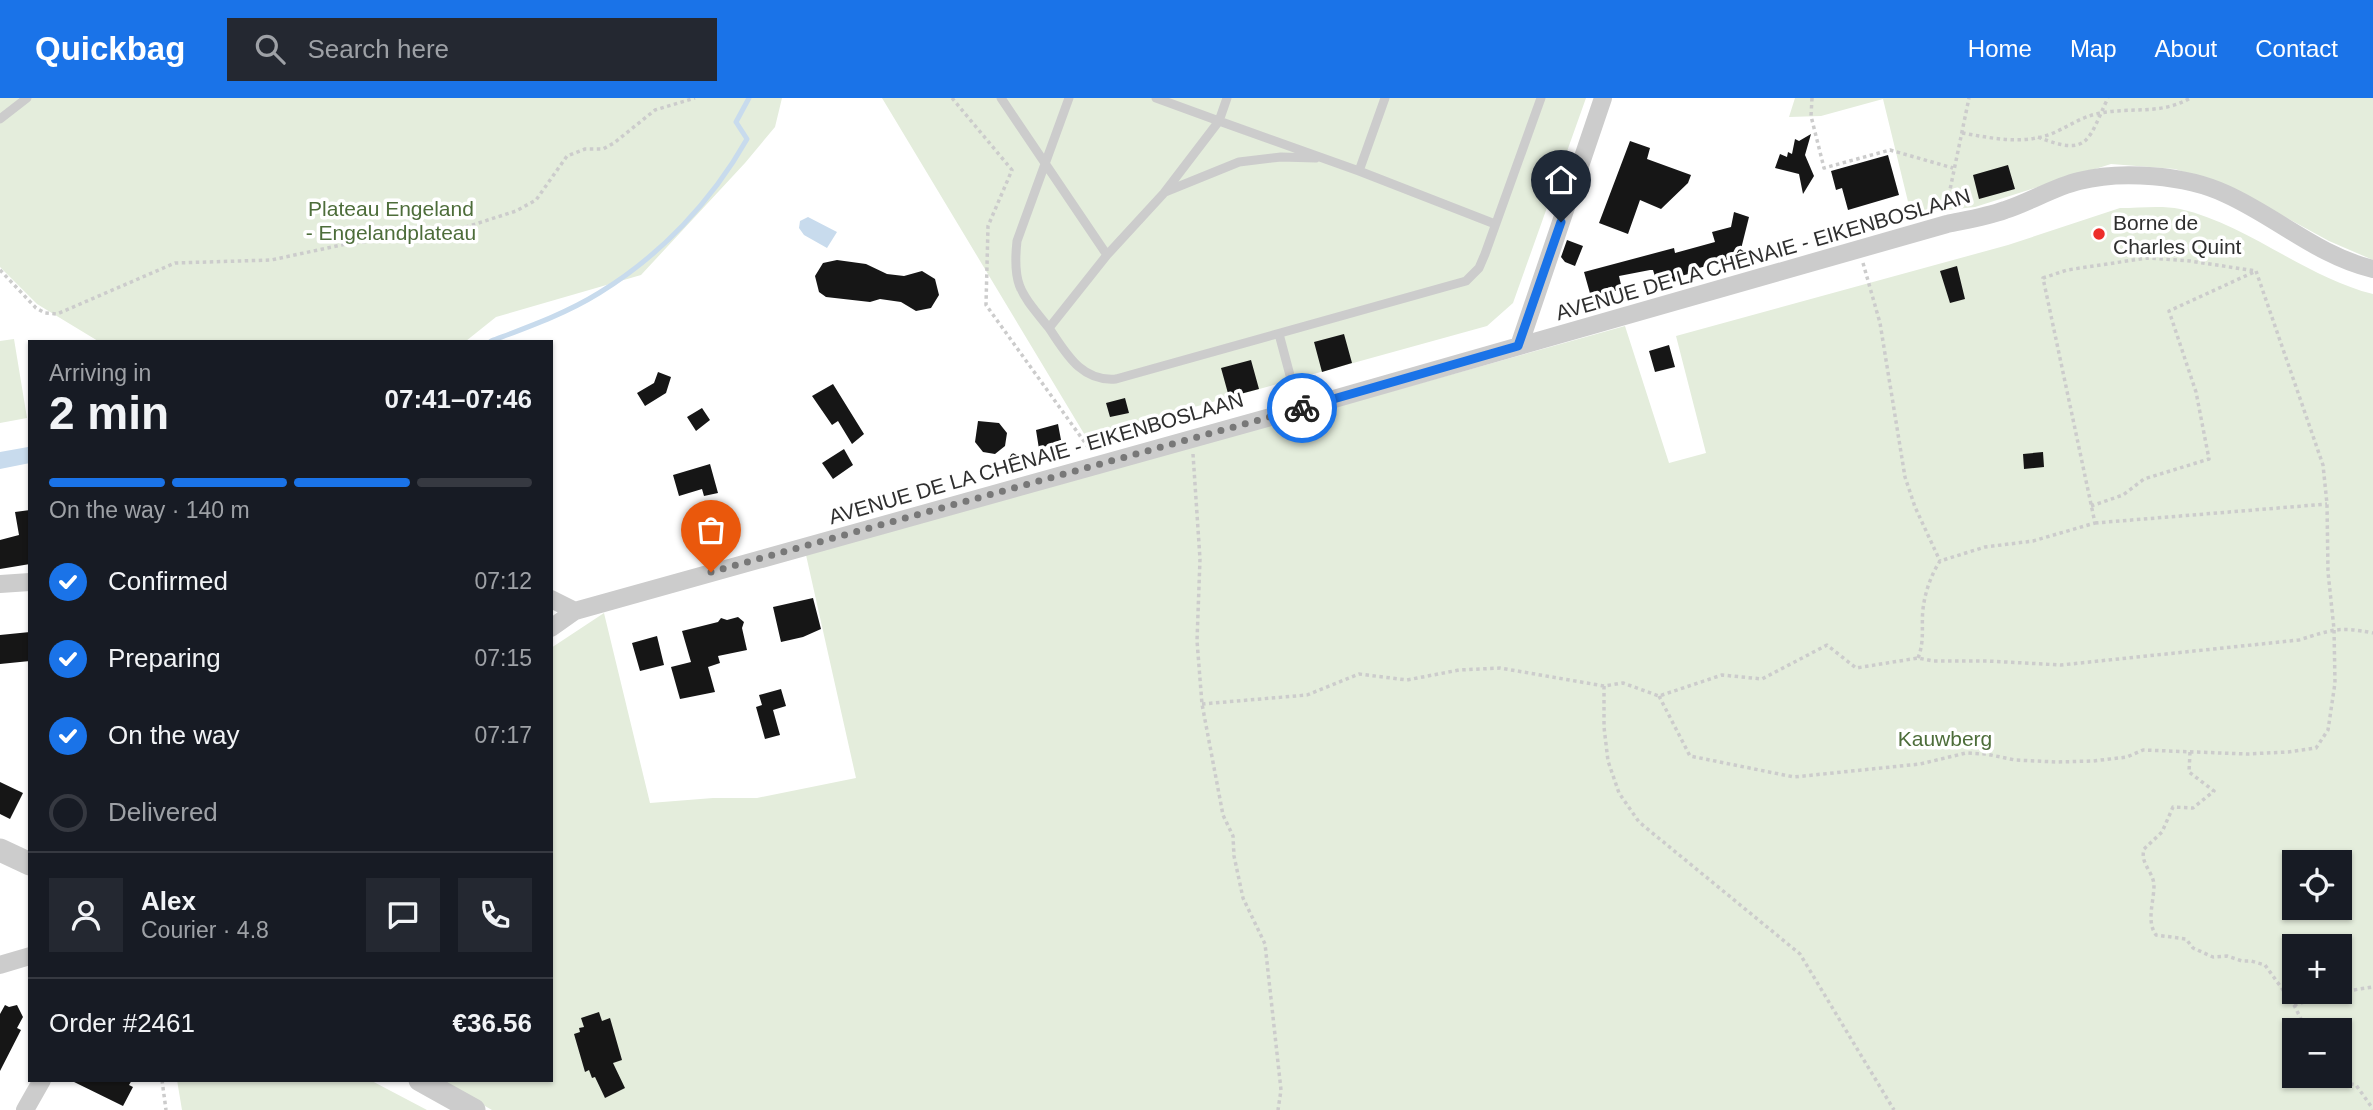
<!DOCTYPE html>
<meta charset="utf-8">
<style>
:root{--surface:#171b24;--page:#242831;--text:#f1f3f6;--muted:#9ea1a6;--line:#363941;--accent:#1a73e8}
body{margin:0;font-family:Helvetica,sans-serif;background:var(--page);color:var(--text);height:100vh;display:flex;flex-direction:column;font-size:26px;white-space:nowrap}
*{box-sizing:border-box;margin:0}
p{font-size:23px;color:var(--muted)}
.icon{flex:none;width:38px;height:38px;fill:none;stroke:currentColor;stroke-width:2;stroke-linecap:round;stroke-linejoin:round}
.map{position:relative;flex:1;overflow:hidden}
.sheet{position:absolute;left:28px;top:242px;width:525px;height:742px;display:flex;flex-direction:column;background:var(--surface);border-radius:0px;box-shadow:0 2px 5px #0004}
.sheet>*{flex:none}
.controls{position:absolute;left:2282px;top:752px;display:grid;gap:14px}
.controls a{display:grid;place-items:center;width:70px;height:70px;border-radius:0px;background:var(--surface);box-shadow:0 2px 5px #0004;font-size:35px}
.pin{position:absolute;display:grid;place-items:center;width:60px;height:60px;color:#fff;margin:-72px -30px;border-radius:50% 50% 50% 0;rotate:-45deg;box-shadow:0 0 7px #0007}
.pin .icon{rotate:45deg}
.courier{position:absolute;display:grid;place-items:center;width:70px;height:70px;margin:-35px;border:5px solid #1a73e8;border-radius:50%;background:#fff;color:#222;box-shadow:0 2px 9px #0007}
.headline em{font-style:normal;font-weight:600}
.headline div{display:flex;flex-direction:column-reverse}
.headline{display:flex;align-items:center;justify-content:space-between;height:119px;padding:0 21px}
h1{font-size:46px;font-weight:600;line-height:52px}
.bar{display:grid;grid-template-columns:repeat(4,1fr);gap:10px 7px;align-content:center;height:84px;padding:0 21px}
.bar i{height:9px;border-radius:5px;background:var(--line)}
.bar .current{background:var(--accent)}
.bar p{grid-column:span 4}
.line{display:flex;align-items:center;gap:18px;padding:0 21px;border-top:2px solid var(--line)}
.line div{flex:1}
.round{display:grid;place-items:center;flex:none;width:74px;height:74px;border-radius:0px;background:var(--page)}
ol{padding:0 21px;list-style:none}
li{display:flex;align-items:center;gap:21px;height:77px}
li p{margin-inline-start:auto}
li .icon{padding:7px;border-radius:50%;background:var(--accent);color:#fff;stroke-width:4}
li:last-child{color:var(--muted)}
li i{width:38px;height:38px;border:4px solid var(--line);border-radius:50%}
header{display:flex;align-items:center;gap:42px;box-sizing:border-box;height:98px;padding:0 35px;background:var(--accent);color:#fff}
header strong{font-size:33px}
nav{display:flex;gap:38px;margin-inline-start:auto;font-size:24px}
.search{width:490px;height:63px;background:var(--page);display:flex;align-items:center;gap:18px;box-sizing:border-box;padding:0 24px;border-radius:0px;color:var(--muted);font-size:26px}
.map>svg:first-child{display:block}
.green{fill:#e4eddc;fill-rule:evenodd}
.water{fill:#c8dbed}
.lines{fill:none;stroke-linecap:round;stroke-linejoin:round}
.stream{stroke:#c8dbed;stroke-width:5}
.building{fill:#161616}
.path{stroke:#ccc;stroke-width:3.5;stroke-dasharray:3.5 3.5;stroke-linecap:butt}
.service{stroke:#ccc;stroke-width:9}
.minor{stroke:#ccc;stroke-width:18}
.tertiary{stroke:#ccc;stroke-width:23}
.done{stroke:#787878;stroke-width:7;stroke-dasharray:0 12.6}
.route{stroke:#1a73e8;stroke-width:9}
.poi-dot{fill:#ed2d2a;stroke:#fff;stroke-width:2.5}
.labels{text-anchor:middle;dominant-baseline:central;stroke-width:7;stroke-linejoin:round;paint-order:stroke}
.park-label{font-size:21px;fill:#4d6d3a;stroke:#fff}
.poi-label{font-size:21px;fill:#2f2f2f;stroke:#fff;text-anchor:start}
.street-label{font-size:21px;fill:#2f2f2f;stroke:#fff}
</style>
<header>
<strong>Quickbag</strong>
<div class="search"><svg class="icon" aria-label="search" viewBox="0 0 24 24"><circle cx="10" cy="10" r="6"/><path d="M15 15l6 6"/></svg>Search here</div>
<nav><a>Home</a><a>Map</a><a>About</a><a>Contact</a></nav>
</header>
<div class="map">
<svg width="2373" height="1012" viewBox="0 0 2373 1012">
<rect width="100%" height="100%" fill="#fff"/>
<path class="green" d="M 0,0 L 782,0 L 775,29 L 745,65 L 641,177 L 496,219 L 466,243 L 98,243 L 37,206 L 0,169 Z
M 882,0 L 1586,0 L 1513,205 L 1487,228 L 1086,339 Z
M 1795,0 L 2373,0 L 2373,162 L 2329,143 L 2230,89 L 2175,71 L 2111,66 L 1975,109 L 1911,116 L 1883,1 L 1821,18 L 1789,19 Z
M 2120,110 C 2139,110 2162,107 2180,111 C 2247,126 2305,179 2373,196 L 2373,1012 L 492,1012 L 439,982 L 551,982 L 551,550 L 604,515 L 650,705 L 713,700 L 757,700 L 856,680 L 806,457 L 1625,228 L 1669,365 L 1706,355 L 1676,238 L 2008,147 ZM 2294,765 L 2340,765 L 2340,810 L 2294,810 ZM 2294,849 L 2340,849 L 2340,894 L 2294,894 ZM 2294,933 L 2340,933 L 2340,978 L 2294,978 Z
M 14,241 L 27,320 L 0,325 L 0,243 Z
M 177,982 L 370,982 L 427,1012 L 182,1012 Z"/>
<path class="water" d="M 808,119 L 837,134 L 827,150 L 804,137 L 799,130 L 800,123 Z
M 28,349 L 30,365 L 0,371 L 0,354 Z"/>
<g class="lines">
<path class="stream" d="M 491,243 C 528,229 565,216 599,195 C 660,158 712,103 747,41 L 736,24 L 749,0"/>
</g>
<path class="building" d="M 1811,36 L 1805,57 L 1814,78 L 1803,96 L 1799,76 L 1775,70 L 1780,56 L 1787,59 L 1788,54 L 1792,56 L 1795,41 L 1799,43 Z
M 1630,43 L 1650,50 L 1647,61 L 1691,77 L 1688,85 L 1661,111 L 1640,102 L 1628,136 L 1599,125 Z
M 1888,57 L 1899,97 L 1848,112 L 1842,90 L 1836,92 L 1831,73 Z
M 2008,67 L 2015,91 L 1979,101 L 1973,77 Z
M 1734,114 L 1749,119 L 1739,159 L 1699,170 L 1700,173 L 1677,179 L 1678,183 L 1657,185 L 1653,172 L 1650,172 L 1619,178 L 1622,191 L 1591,199 L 1584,174 L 1674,150 L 1675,155 L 1715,144 L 1712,134 L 1731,129 Z
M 1567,142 L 1583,148 L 1575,168 L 1565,164 L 1561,159 Z
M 837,162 L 866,166 L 887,176 L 904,178 L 922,173 L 935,181 L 939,197 L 931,210 L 916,213 L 901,204 L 880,201 L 870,204 L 826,199 L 819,194 L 815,178 L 823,165 Z
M 1957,168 L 1965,201 L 1950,205 L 1940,173 Z
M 1344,236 L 1352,265 L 1322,274 L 1314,244 Z
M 1669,247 L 1675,269 L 1655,274 L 1649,253 Z
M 1251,262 L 1259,291 L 1229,299 L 1221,270 Z
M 658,274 L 671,279 L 666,295 L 645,308 L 637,295 L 654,285 Z
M 833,286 L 864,336 L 852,346 L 838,323 L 832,327 L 812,298 Z
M 1125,300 L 1129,315 L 1110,319 L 1106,305 Z
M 702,310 L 710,322 L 696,333 L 687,319 Z
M 978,323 L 999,325 L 1007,335 L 1005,348 L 995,356 L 983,354 L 975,344 Z
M 1058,326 L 1061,342 L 1039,351 L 1036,332 Z
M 844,351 L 853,367 L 833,381 L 822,365 Z
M 2043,354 L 2044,369 L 2024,371 L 2023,356 Z
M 710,366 L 718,395 L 704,398 L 702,391 L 679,398 L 673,377 Z
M 30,412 L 30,466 L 0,471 L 0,442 L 19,437 L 15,414 Z
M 813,500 L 821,531 L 803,539 L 781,544 L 773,509 Z
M 738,519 L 744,524 L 742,530 L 747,552 L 718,558 L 720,565 L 708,569 L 715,594 L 680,601 L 671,569 L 691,564 L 682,533 L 718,524 L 721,520 L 727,522 Z
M 30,534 L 30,563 L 0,566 L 0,537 Z
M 657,538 L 664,567 L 640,573 L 632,545 Z
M 781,591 L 786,608 L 773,612 L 780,637 L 765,641 L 756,609 L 762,607 L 759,597 Z
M 0,684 L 23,695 L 10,721 L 0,716 Z
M 5,907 L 9,909 L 17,907 L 23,919 L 17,930 L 21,932 L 0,973 L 0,916 Z
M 599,914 L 602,923 L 610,920 L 622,962 L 613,965 L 625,990 L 605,1000 L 595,979 L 592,980 L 589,972 L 585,974 L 574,936 L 580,934 L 579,930 L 584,929 L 581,920 Z
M 70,982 L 132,982 L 129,987 L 133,989 L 123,1008 Z"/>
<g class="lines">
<path class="path" d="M 952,0 L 1012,72 L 988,128 L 986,207 L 1091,353
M 1812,0 L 1811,18 L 1824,70 L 1890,52 L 1953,70
M 1962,35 C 1992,40 2021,47 2051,36 C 2068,29 2082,18 2101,15 C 2131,9 2162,17 2190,0
M 2038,39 C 2090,60 2088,41 2108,0
M 1946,111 L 1969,0
M 1863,165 L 1880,225 L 1905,379 L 1915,409 L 1940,463
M 0,172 L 36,210 L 45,215 L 57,216 L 175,165 L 271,162 L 351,145 L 438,138 L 516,113 L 536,102 L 567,58 L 585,51 L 603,51 L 614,45 L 655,12 L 695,0
M 1193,356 L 1200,461 L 1197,543 L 1202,606 L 1223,717 L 1233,738 L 1234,758 L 1243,800 L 1265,846 L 1281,992 L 1278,1012
M 2091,408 L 2123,397 L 2144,381 L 2209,361 L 2196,294 L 2169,213 L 2254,174
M 2095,425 L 2327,406
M 1918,560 C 1925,542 1921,528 1923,511 C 1925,494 1931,477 1940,463 L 1985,449 L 2033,443 L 2095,425 L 2043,180 L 2067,172 L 2147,160 L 2190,163 L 2256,173
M 1604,588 L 1604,629 L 1608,663 L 1619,695 L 1639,724 L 1800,856 L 1894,1012
M 1659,598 L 1690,658 L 1794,679 L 1920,666 L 1966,655 L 1986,656 L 2015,662 L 2057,664 L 2093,663 L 2127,659 L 2143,652 L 2247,656 L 2288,654 L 2316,650 L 2328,632 L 2335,585 L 2334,531 L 2328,474 L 2327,406 L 2323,367 L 2256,173
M 1202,606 L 1307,597 L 1359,576 L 1407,582 L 1459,572 L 1500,570 L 1604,588 L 1623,585 L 1659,598 L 1722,577 L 1762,581 L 1827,547 L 1856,570 L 1918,560 L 1933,563 L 1987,563 L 2061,567 L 2299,542 C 2331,532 2339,528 2373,535
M 2190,654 L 2189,674 L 2214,693 L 2193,710 L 2173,709 L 2162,734 L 2144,751 C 2140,766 2153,773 2154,787 C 2154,804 2146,823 2156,837 L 2186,841 L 2193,850 L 2213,859 L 2227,858 L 2242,863 L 2251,863 L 2265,867 L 2294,907 L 2307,933
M 2340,894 L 2373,889
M 2294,907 L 2337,894
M 2332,978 L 2334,982 L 2356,987 L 2373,1011
M 162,982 L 166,1012"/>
<path class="service" d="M 1001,0 L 1107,157
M 1156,0 L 1219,23 L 1227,0
M 1385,0 L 1359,73 L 1219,23 L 1164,95 L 1107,157 L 1049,230 C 1066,255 1081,284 1116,281 L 1466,183 L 1479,170 L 1485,156 L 1541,0
M 0,21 L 27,0
M 1359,73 L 1495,126
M 1165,94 L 1239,64 L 1281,59 L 1316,60
M 1049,230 C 1021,195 1012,188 1017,143 L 1069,0
M 1279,236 L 1299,311"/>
<path class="minor" d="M 1519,248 L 1603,0
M 0,486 L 30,484
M 551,501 L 575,513
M 551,530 L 575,513 L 1299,311 L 1947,126 C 1966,122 1986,119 2005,112 C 2030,104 2054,89 2079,83 C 2121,72 2186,77 2226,96 C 2277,119 2318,158 2373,171
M 0,867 L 30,858
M 25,1012 L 42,982"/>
<path class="tertiary" d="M 0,752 L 30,766
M 420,982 L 474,1012"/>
</g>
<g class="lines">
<path class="done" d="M 711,474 L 1302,310"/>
<path class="route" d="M 1302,310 L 1518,248 L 1561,124"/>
</g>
<circle class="poi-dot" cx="2099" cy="136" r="7"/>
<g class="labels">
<g class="park-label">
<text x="391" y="110">Plateau Engeland<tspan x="391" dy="24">- Engelandplateau</tspan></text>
<text x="1945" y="640">Kauwberg</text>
</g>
<g class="poi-label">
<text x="2113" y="124">Borne de<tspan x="2113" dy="24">Charles Quint</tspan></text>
</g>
<g class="street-label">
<text transform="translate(1763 156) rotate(-16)">AVENUE DE LA CHÊNAIE - EIKENBOSLAAN</text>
<text transform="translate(1036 360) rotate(-16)">AVENUE DE LA CHÊNAIE - EIKENBOSLAAN</text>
</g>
</g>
</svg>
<div class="controls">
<a><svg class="icon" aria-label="locate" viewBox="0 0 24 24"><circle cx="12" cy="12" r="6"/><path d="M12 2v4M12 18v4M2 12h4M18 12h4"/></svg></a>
<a>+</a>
<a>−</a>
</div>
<div class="pin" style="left:711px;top:474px;background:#ea580c"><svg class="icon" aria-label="bag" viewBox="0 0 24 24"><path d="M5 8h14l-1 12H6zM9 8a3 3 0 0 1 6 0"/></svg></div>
<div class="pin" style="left:1561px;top:124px;background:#1f2937"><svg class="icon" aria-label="home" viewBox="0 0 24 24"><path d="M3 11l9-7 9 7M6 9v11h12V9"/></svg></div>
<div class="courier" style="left:1302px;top:310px"><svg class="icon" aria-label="bike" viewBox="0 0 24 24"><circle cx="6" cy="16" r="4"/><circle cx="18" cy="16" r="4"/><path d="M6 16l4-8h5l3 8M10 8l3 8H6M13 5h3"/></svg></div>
<section class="sheet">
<div class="headline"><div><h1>2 min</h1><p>Arriving in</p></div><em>07:41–07:46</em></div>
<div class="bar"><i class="current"></i><i class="current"></i><i class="current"></i><i></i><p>On the way · 140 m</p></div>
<ol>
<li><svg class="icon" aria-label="check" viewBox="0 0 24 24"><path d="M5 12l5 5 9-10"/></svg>Confirmed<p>07:12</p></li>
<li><svg class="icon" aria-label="check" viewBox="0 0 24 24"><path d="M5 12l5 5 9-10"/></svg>Preparing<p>07:15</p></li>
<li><svg class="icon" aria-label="check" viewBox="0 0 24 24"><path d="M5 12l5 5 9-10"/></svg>On the way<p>07:17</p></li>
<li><i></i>Delivered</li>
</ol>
<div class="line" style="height:126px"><a class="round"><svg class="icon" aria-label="person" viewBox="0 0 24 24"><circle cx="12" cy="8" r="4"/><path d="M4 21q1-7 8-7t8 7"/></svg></a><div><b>Alex</b><p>Courier · 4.8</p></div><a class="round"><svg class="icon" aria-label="chat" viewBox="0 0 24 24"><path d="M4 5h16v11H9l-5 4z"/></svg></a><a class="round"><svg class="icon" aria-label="phone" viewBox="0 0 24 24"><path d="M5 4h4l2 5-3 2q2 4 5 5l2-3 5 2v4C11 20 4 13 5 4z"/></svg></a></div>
<div class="line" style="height:91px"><div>Order #2461</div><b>€36.56</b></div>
</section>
</div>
